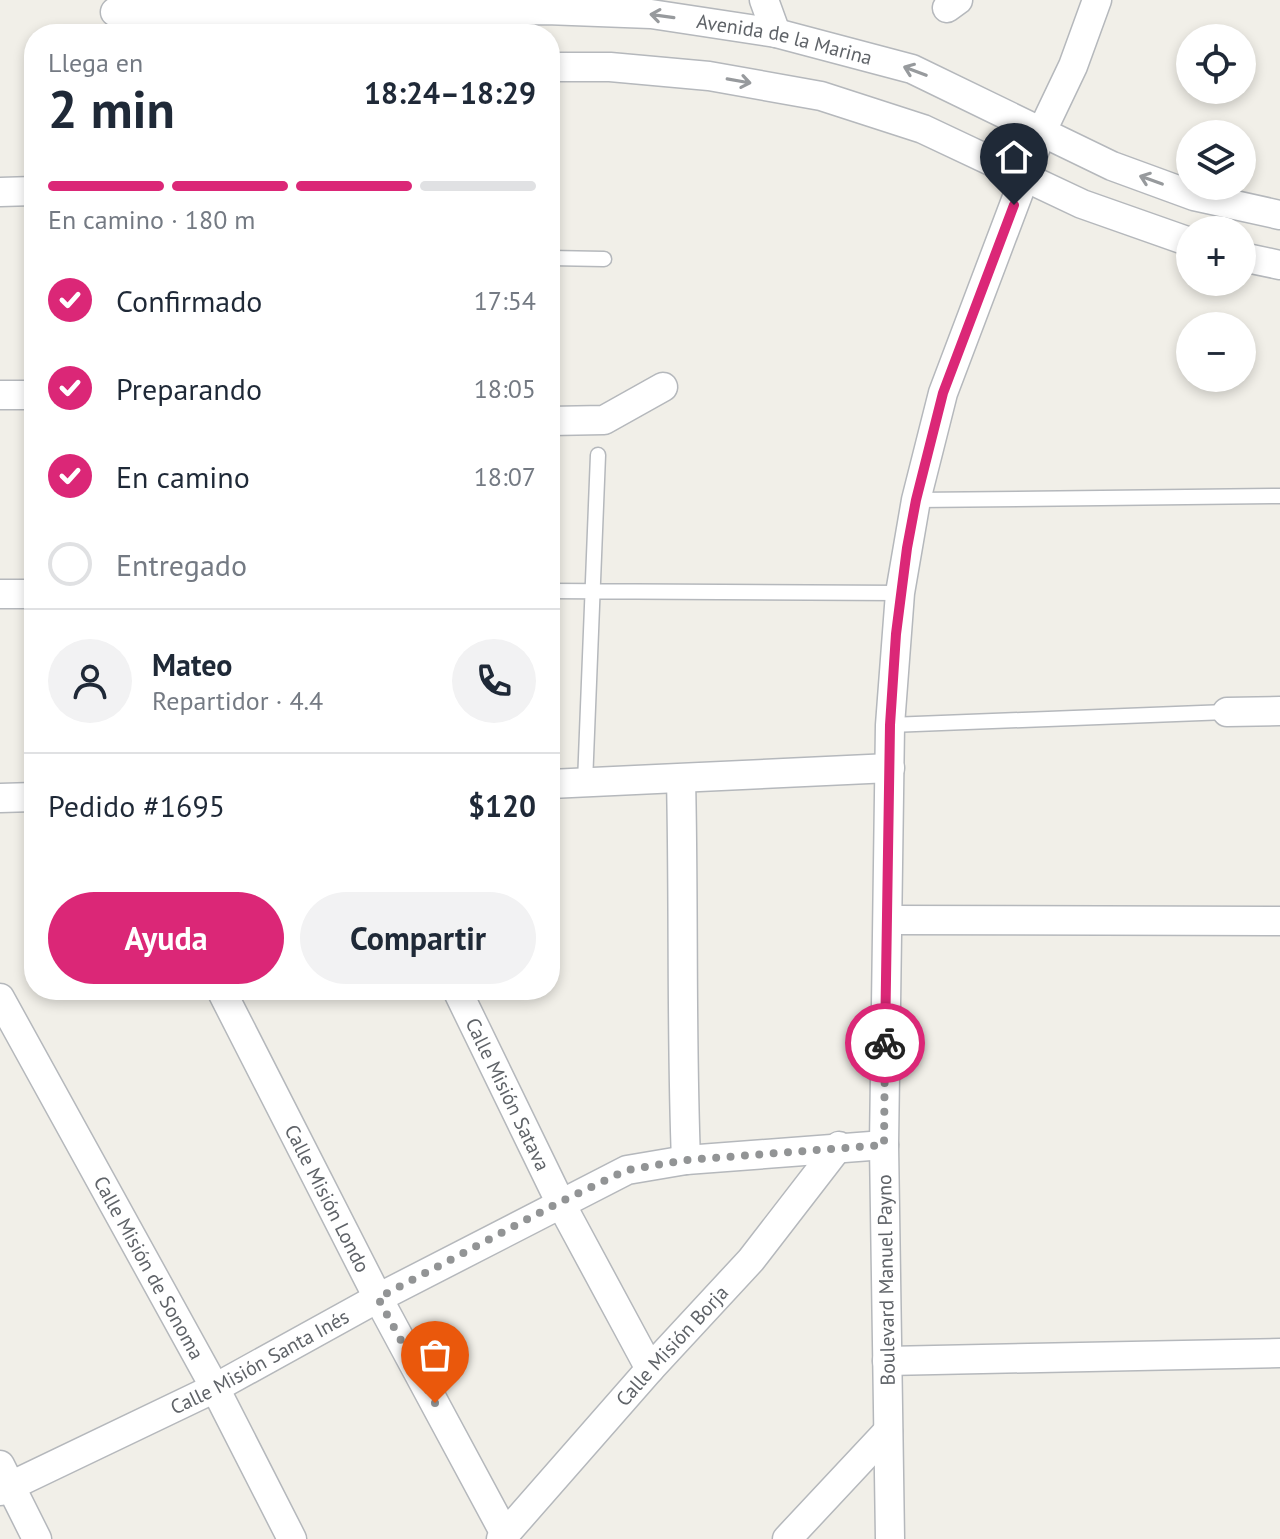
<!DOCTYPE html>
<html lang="es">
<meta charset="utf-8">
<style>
:root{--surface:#fff;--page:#f2f2f3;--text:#1f2937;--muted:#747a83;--line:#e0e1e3;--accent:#db2777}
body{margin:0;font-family:"PT Sans",sans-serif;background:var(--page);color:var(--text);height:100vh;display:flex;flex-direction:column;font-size:30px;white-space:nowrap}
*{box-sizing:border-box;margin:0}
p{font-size:26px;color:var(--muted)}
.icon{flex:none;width:44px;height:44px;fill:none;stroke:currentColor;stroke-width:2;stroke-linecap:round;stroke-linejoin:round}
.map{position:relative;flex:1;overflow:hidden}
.drawer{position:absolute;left:24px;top:24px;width:536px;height:976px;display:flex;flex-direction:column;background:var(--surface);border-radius:32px;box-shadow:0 4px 12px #0003}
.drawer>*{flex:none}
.buttons{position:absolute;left:1176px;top:24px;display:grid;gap:16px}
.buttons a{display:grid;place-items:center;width:80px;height:80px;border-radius:50%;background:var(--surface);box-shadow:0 4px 12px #0003;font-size:40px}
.pin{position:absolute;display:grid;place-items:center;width:68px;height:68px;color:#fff;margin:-82px -34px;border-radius:50% 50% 50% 0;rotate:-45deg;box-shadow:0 0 8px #0007}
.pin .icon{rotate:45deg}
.courier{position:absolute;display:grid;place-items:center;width:80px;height:80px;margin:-40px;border:6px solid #db2777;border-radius:50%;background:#fff;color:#222;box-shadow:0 2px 10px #0007}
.summary em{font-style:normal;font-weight:600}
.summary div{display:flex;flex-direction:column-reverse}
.summary{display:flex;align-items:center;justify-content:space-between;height:136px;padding:0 24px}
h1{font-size:52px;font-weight:600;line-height:60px}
.bar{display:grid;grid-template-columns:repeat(4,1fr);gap:12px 8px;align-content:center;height:96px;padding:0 24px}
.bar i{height:10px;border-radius:6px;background:var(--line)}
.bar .current{background:var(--accent)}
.bar p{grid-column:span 4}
.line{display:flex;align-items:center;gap:20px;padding:0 24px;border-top:2px solid var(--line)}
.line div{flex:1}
.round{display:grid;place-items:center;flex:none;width:84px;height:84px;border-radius:42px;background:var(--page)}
ol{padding:0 24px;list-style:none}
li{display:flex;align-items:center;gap:24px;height:88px}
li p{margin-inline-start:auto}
li .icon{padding:8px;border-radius:50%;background:var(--accent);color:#fff;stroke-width:4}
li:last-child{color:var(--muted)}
li i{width:44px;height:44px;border:4px solid var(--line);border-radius:50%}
.action{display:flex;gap:16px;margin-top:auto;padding:16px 24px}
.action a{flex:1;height:92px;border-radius:48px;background:var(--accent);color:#fff;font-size:32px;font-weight:600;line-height:92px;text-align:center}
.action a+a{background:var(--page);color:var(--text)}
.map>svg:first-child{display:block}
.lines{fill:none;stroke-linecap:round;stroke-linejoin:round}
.lane-casing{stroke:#b5b8bc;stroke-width:17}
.street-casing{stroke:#b5b8bc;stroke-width:31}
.lane{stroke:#fff;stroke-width:14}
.street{stroke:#fff;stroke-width:28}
.oneway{stroke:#979a9d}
.done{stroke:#929495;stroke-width:8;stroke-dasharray:0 14.4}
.route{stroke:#db2777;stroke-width:10}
.labels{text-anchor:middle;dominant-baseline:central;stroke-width:6;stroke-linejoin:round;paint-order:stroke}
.street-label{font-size:20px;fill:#5f6368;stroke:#fff}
</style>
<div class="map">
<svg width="1280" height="1539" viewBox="0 0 1280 1539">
<rect width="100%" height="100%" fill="#f1efe8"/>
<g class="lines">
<g class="lane-casing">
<path id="lane" d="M 550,258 L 604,259
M 916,500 L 1280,496
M 550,591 L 900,593
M 890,725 L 1227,712
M 585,783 L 598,455"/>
</g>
<g class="street-casing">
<g id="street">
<path d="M 764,0 L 776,33"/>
<path d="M 947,8 L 958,0"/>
<path id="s1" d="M 115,12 L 311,14 L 546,10 L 651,14 L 776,33 L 912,69 L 1112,166 L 1194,196 L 1280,215"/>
<path d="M 550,67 L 610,67 L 709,76 L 821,96 L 923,129 L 1082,204 L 1190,242"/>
<path d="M 0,192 L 34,191"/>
<path d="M 1242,257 L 1280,265"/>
<path d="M 0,395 L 34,395"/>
<path d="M 550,421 L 604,420 L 663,387"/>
<path d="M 0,594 L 34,594"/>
<path d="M 1227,712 L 1280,711"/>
<path d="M 681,779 C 684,906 681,1033 686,1160"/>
<path d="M 550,784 L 890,768"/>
<path d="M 0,798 L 34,797"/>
<path d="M 888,920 L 1280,921"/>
<path id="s2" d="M 221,990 L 378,1298 L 505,1534"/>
<path id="s3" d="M 457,990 L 560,1202 L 650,1369"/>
<path id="s4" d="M 0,998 L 215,1388 L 292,1539"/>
<path d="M 887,1361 L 1280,1353"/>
<path d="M 0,1465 L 37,1539"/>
<path id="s5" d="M 0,1491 L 215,1388 L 378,1298 L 627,1170 L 686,1160 L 884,1145"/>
<path id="s6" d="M 501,1539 L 650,1369 L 751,1260 L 839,1146"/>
<path d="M 787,1539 L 888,1431"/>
<path d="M 890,1539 L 884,1145 L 890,725 L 900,593 L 916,500 L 943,393 L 1042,131 L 1073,66 L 1097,0"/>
</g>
</g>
<use href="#lane" class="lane"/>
<use href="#street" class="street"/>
</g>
<defs><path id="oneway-shaft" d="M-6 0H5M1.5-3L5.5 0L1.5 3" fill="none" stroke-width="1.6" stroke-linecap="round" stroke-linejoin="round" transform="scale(2)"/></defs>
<g class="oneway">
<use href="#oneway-shaft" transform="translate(662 16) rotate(-172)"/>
<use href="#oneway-shaft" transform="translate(915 71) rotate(-159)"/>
<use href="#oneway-shaft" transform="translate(739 81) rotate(10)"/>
<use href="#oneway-shaft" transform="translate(1151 180) rotate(-160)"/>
</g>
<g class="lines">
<path class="done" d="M 435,1403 L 378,1298 L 560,1202 L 627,1170 L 686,1160 L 884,1145 L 885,1043"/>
<path class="route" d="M 885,1043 L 890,725 L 896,634 L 907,548 L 916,500 L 943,393 L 1014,205"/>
</g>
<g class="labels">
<g class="street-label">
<text stroke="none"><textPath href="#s1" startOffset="672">Avenida de la Marina</textPath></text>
<text stroke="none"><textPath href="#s3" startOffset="116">Calle Misión Satava</textPath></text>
<text stroke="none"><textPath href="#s2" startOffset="234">Calle Misión Londo</textPath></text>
<text stroke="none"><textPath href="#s4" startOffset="308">Calle Misión de Sonoma</textPath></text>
<text transform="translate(886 1280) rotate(-91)">Boulevard Manuel Payno</text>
<text stroke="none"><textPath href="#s6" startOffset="258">Calle Misión Borja</textPath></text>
<text stroke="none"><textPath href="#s5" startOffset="290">Calle Misión Santa Inés</textPath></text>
</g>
</g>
</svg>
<div class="buttons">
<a><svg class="icon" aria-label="locate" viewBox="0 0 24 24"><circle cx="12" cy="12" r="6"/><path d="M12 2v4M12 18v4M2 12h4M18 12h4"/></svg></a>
<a><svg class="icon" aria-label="layers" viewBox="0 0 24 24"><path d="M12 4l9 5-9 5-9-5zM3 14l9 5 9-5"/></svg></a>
<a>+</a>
<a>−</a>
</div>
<div class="pin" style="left:435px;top:1403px;background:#ea580c"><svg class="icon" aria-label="bag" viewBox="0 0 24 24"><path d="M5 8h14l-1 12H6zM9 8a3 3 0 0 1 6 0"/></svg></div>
<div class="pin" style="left:1014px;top:205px;background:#1f2937"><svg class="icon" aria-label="home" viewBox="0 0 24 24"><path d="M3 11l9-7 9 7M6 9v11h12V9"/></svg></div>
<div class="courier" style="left:885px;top:1043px"><svg class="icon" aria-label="bike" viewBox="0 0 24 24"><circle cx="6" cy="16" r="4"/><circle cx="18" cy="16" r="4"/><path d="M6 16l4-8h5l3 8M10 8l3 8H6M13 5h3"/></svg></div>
<section class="drawer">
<div class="summary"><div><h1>2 min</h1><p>Llega en</p></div><em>18:24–18:29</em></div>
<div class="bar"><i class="current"></i><i class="current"></i><i class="current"></i><i></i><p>En camino · 180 m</p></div>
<ol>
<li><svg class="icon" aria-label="check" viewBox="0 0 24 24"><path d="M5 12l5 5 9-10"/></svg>Confirmado<p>17:54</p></li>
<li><svg class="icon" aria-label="check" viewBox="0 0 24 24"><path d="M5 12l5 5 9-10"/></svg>Preparando<p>18:05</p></li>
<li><svg class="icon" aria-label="check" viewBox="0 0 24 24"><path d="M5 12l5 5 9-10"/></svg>En camino<p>18:07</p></li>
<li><i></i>Entregado</li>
</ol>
<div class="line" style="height:144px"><a class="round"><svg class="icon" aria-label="person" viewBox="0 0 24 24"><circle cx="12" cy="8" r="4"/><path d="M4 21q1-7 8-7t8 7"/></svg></a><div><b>Mateo</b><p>Repartidor · 4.4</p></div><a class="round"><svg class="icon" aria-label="phone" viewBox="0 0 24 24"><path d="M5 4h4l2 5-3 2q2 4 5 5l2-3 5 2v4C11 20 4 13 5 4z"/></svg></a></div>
<div class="line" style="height:104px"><div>Pedido #1695</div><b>$120</b></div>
<div class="action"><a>Ayuda</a><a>Compartir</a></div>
</section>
</div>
